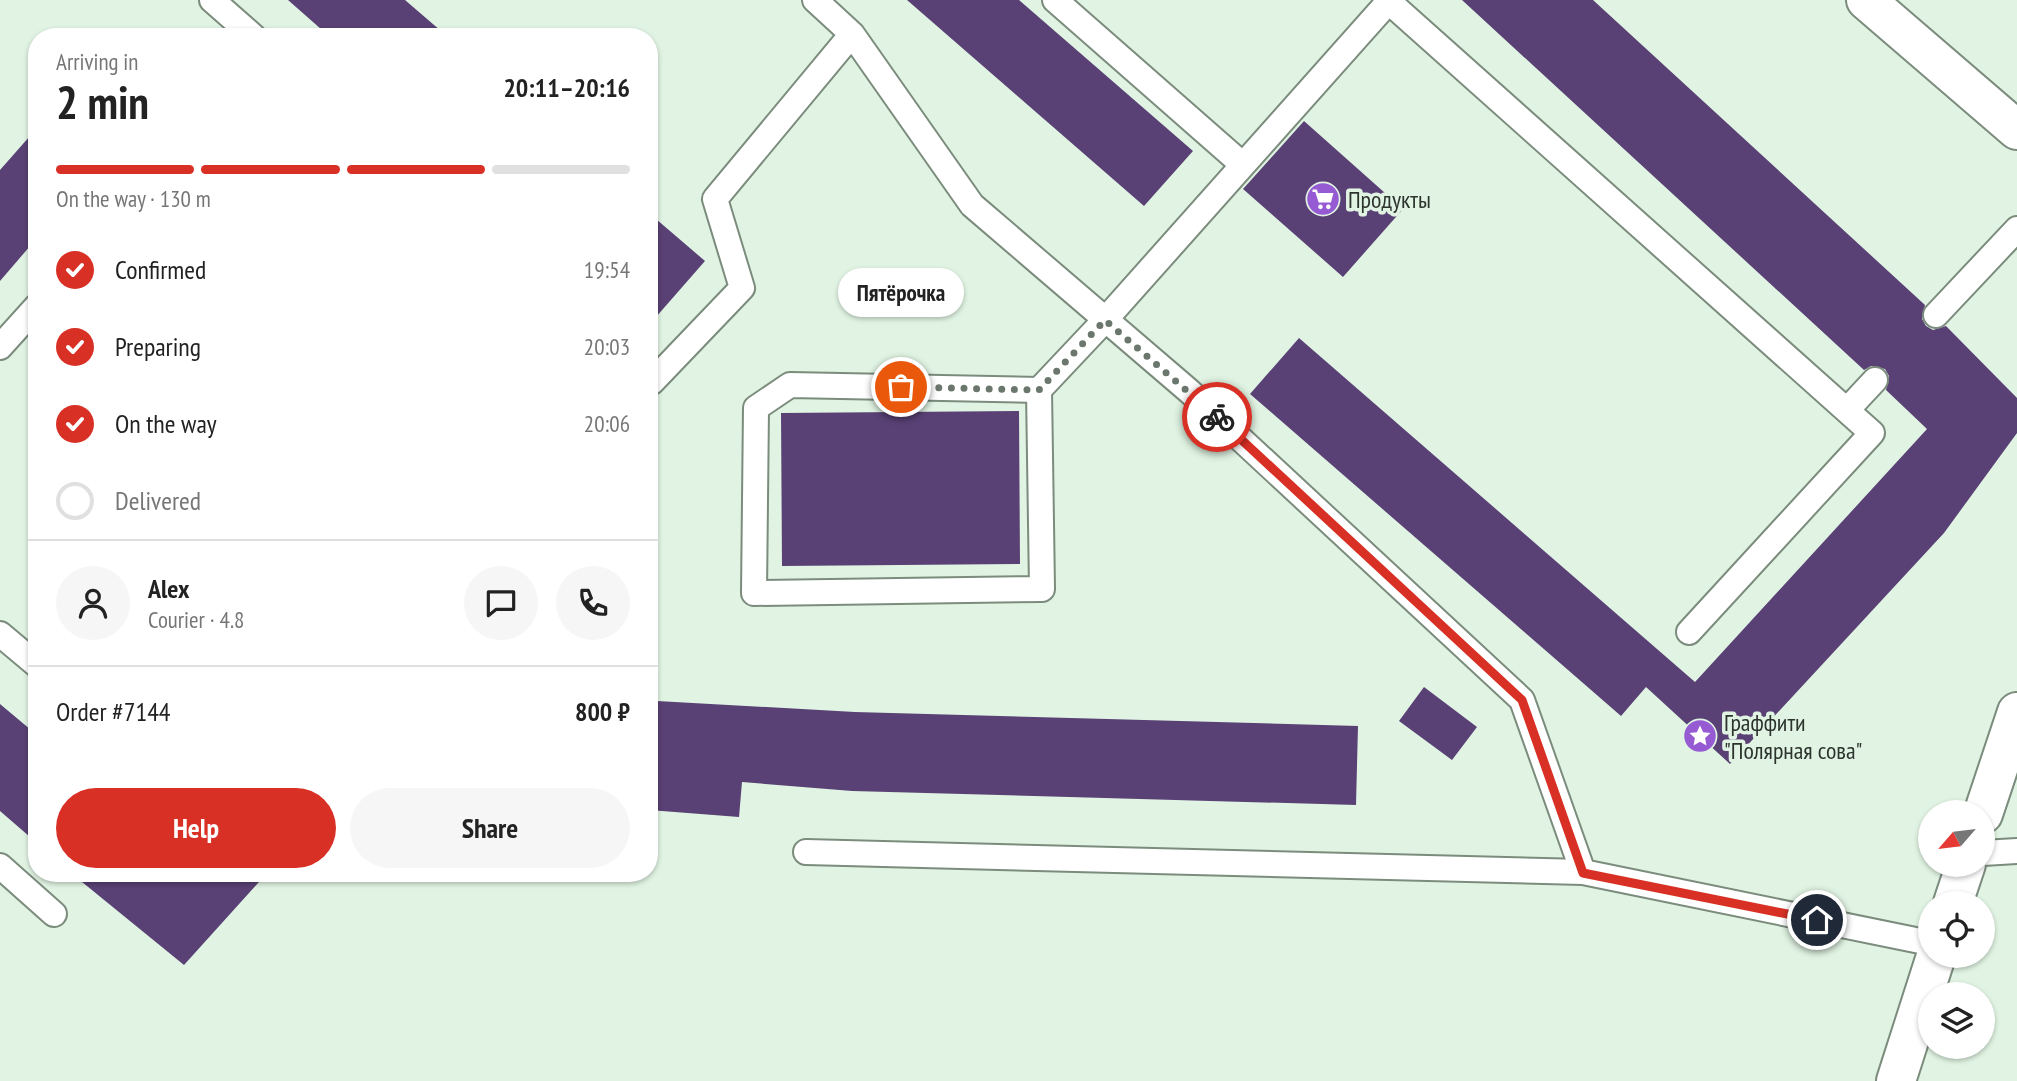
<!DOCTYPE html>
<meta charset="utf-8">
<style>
:root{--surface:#fff;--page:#f6f6f6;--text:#222;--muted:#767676;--line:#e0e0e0;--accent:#d93025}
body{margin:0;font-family:"PT Sans Narrow",sans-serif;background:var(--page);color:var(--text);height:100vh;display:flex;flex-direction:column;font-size:26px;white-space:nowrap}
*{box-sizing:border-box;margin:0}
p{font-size:23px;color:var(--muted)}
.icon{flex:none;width:38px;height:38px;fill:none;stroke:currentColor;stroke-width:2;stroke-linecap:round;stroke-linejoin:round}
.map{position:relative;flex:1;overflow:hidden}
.side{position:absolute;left:28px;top:28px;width:630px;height:854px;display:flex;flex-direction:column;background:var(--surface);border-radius:28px;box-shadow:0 2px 5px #0004}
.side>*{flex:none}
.needle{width:46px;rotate:242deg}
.buttons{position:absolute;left:1918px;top:800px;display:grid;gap:14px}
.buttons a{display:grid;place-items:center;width:77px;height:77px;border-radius:50%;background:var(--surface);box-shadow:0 2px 5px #0004;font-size:35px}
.pin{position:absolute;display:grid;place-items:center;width:60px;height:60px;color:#fff;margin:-30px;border:4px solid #fff;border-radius:50%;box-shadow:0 2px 7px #0007}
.courier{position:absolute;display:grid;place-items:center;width:70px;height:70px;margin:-35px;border:5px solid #d93025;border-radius:50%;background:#fff;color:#222;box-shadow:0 2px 9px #0007}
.bubble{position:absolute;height:49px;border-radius:24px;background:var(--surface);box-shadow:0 2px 5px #0004;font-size:23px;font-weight:600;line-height:49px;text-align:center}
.head em{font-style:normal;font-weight:600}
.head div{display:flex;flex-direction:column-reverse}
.head{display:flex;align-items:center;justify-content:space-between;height:119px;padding:0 28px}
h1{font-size:46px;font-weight:600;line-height:52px}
.bar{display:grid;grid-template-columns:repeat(4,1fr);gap:10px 7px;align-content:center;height:84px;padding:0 28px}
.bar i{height:9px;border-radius:5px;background:var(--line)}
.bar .on{background:var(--accent)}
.bar p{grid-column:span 4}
.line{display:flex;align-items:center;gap:18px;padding:0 28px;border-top:2px solid var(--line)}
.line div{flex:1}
.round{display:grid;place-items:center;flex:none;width:74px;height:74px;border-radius:37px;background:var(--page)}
ol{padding:0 28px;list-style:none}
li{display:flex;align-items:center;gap:21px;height:77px}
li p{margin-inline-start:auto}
li .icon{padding:7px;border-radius:50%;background:var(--accent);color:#fff;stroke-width:4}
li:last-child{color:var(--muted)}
li i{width:38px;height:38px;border:4px solid var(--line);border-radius:50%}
.primary-button{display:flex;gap:14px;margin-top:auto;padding:14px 28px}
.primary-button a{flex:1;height:80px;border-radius:42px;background:var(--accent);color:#fff;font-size:28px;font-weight:600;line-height:80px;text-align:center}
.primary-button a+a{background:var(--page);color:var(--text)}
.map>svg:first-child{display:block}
.building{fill:#594175}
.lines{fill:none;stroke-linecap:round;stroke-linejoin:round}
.lane-casing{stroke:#7b8c7d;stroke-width:28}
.street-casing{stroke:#7b8c7d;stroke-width:42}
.secondary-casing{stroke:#7b8c7d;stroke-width:42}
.lane{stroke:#fff;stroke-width:24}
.street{stroke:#fff;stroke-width:38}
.secondary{stroke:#fff;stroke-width:38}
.done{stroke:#6b776d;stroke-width:7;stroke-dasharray:0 12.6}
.route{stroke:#d93025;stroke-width:9}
.labels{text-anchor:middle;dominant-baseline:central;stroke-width:7;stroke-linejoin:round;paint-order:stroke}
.poi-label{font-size:24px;fill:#2c332d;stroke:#e1f4e3;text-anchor:start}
</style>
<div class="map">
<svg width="2017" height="1081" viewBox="0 0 2017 1081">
<rect width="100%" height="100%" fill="#e1f4e3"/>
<path class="building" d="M 288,0 L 405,0 L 448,37 L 330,37 Z
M 907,0 L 1019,0 L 1193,151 L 1144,206 Z
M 1462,0 L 1593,0 L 1925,305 L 1922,319 L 1926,326 L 1933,330 L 1946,326 L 2017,398 L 2017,433 L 1944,533 L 1730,764 L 1646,687 L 1621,716 L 1250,394 L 1299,338 L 1695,682 L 1927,429 L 1886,390 L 1889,376 L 1885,369 L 1871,366 L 1864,370 Z
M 1304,121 L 1403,209 L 1343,277 L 1243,189 Z
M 37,128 L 37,238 L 0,281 L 0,170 Z
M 649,213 L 705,261 L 649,325 Z
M 1019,411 L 1020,564 L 782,566 L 781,413 Z
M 1424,687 L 1477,727 L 1452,760 L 1399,721 Z
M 657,701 L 855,712 L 1358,726 L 1356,805 L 852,791 L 742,782 L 739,817 L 649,810 Z
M 0,704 L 37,735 L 37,843 L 0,811 Z
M 71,873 L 267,873 L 184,965 Z"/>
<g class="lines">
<g class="lane-casing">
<path id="lane" d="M 212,0 L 254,37
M 815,0 L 852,34 L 972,205 L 1189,391 L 1522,700 L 1583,872
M 1055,0 L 1243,165
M 1387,0 L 1872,433 L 1689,632
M 1936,315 L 2017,229
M 0,347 L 37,306
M 649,379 L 652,382 L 742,288 L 715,199 L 852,34
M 1039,390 L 790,385 L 756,408 L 754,593 L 1042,589 L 1039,390 L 1105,320 L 1390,0
M 1847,410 L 1875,380
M 0,634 L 37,665
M 806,852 L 1583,872 L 1930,943
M 1983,853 L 2017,851
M 0,866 L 54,914"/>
</g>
<g class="street-casing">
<path id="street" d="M 1983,814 L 2017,712
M 1953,903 L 1966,864
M 1896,1081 L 1936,956"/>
</g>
<g class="secondary-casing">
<path id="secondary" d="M 1866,0 L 2017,130"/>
</g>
<use href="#lane" class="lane"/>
<use href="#street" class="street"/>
<use href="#secondary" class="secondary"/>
</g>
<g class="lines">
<path class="done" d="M 901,387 L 1039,390 L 1105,320 L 1217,417"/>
<path class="route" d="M 1217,417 L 1522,700 L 1583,873 L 1817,920"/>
</g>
<defs>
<g id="supermarket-disc" transform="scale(1.75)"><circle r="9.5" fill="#965bd3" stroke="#e1f4e3"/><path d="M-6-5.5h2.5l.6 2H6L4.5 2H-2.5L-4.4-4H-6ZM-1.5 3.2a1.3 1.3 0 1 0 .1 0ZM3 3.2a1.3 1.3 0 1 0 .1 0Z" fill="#fff"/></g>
<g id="sight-disc" transform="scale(1.75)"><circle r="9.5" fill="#965bd3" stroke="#e1f4e3"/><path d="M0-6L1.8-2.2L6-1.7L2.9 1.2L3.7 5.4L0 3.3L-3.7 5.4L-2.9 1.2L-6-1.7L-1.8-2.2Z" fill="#fff"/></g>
</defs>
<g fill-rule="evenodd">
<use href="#supermarket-disc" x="1323" y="199"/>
<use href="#sight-disc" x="1700" y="736"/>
</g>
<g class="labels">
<g class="poi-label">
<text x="1348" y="199">Продукты</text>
<text x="1724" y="722">Граффити<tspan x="1724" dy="28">"Полярная сова"</tspan></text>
</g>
</g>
</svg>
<div class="buttons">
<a><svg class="needle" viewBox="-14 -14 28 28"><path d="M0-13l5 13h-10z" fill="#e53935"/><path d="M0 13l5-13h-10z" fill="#767676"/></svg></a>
<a><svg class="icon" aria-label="locate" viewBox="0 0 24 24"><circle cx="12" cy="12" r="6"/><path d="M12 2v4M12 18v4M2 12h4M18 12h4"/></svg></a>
<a><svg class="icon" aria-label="layers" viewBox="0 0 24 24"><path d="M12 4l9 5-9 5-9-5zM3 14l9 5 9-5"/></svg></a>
</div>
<div class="pin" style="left:901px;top:387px;background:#ea580c"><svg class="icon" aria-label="bag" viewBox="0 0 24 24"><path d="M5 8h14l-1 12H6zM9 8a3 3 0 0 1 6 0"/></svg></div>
<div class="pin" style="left:1817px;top:920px;background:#1f2937"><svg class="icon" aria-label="home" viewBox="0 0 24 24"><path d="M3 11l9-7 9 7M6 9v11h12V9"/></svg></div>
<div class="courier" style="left:1217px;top:417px"><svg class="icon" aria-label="bike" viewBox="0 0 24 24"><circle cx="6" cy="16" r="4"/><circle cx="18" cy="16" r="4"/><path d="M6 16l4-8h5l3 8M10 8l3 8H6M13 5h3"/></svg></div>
<div class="bubble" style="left:838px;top:268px;width:126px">Пятёрочка</div>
<section class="side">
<div class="head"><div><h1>2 min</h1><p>Arriving in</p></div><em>20:11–20:16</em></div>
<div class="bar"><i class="on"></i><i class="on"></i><i class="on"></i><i></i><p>On the way · 130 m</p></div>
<ol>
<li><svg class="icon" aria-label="check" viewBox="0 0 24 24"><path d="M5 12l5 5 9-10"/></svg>Confirmed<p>19:54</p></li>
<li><svg class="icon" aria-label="check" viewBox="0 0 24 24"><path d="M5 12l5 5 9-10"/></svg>Preparing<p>20:03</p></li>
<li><svg class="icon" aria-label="check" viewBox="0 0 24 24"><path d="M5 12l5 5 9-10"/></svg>On the way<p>20:06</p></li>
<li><i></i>Delivered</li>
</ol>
<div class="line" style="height:126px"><a class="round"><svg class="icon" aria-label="person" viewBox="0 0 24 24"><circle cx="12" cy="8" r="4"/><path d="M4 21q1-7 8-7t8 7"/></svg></a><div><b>Alex</b><p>Courier · 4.8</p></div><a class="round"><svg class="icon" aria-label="chat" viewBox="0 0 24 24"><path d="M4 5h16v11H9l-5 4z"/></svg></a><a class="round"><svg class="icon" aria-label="phone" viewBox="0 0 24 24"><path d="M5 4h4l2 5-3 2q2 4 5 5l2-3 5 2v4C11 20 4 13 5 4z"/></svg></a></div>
<div class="line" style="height:91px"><div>Order #7144</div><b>800 ₽</b></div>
<div class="primary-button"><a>Help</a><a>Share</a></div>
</section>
</div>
